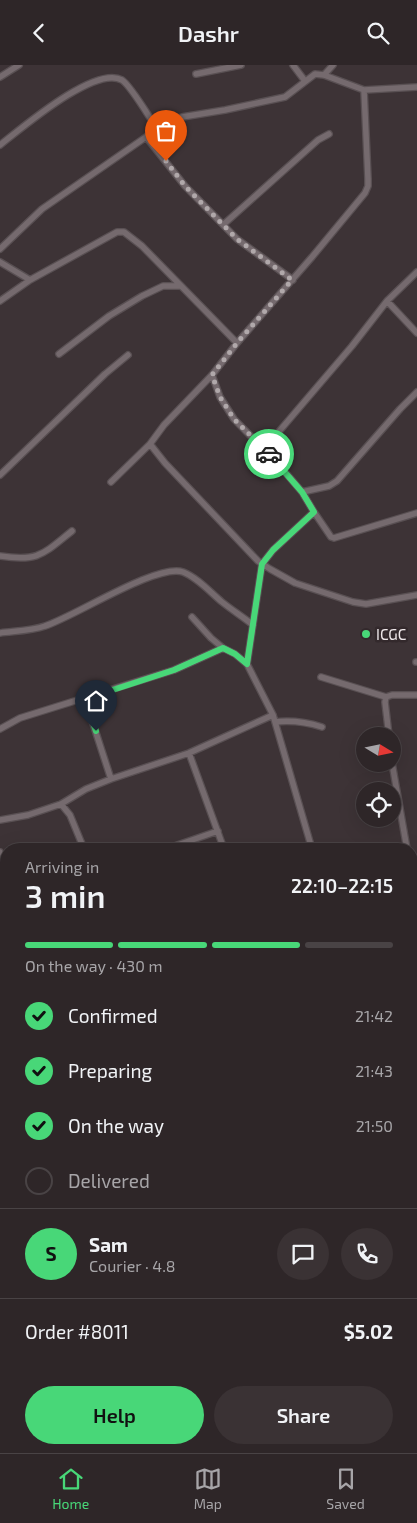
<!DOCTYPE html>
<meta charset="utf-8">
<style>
:root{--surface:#2e2628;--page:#3a3234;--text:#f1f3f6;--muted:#a7a5a8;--line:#494345;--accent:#48d778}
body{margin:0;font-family:"Exo 2",sans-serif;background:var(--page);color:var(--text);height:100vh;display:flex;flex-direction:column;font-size:19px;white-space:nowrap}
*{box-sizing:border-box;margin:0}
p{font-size:16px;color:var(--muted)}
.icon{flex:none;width:28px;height:28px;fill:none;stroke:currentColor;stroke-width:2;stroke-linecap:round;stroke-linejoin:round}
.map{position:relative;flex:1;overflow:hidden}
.sheet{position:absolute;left:0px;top:778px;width:418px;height:611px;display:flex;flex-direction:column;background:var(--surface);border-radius:20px 20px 0 0;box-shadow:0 5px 20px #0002,0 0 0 1px var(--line)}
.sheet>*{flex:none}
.needle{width:32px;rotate:100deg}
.controls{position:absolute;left:356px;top:662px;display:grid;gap:10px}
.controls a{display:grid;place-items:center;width:45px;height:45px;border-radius:50%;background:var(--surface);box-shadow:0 5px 20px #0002,0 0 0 1px var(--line);font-size:25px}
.pin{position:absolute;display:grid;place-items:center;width:42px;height:42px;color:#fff;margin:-51px -21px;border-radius:50% 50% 50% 0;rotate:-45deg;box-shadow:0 0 5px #0007}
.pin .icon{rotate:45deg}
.courier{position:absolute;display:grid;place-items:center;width:50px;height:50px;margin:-25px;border:4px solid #48d778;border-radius:50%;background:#fff;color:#222;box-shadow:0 1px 6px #0007}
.head em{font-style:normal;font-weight:600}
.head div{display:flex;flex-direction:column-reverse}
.head{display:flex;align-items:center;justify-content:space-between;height:85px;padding:0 25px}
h1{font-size:32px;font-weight:600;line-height:38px}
.bar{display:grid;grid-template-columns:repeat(4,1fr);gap:8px 5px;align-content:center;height:60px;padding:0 25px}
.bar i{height:6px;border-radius:4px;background:var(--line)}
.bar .current{background:var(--accent)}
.bar p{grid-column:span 4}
.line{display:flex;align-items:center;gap:12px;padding:0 25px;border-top:1px solid var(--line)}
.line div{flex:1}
.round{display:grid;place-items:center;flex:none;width:52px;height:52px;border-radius:26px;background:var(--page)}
ol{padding:0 25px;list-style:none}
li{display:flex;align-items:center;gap:15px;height:55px}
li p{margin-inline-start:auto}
li .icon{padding:5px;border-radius:50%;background:var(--accent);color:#111;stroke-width:4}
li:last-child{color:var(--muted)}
li i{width:28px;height:28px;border:2px solid var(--line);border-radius:50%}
.button{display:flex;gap:10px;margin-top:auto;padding:10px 25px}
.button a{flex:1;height:58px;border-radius:30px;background:var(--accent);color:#111;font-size:20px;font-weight:600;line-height:58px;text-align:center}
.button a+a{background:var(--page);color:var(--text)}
header{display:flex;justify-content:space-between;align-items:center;height:65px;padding:0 25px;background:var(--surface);font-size:22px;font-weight:600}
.dock{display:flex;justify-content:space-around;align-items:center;height:70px;border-top:1px solid var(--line);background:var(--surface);font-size:14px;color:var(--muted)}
.dock a{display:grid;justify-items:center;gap:2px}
.dock .current{color:var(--accent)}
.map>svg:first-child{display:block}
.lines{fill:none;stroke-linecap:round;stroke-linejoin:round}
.street-casing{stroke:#595053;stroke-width:8}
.secondary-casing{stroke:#595053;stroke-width:11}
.highway-casing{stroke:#595053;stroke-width:14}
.street{stroke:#756a6e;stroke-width:5.5}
.secondary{stroke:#966d7c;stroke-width:9}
.highway{stroke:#e3749e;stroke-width:11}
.done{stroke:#b0a8aa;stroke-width:5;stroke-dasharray:0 9}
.route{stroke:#48d778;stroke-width:6}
.poi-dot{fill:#48d778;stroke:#33292c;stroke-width:2}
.labels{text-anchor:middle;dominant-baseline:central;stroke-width:5;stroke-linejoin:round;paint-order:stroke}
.poi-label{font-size:15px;fill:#eee7e9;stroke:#33292c;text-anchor:start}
</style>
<header><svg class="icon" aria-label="back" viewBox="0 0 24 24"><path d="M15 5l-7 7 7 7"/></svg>Dashr<svg class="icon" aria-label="search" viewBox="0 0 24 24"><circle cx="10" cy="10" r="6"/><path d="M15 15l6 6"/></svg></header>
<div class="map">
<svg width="417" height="1388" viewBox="0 0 417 1388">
<rect width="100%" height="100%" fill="#3d3336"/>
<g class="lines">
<g class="street-casing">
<path id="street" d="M 293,0 L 305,16
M 196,9 L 241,0
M 324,10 L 333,0
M 0,12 L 19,0
M 417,22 L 364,25 L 368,114 L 368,121 L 365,128 L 312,192 L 237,278 L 212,310 L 164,360 L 150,379 L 165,398 L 258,496 L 270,504 L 295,518 L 353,537 L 366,539 L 417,530
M 146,72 L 185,121 L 237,174 L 293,215
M 0,80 C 22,63 95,0 122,15 C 131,21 149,52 156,62
M 224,159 L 318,75 L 329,69
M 0,184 L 42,144 L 146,72 L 156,62 L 167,56 L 182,52 L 225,45 L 285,32 L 315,9 L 324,10 L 364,25
M 0,197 L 30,215
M 0,236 L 30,215 L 117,167 L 124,167 L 142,181 L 237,278
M 387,236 L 417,207
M 59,289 L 109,251 L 142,231 L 163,221 L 180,221
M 212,310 L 220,332 L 234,354 L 279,400 L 302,427 L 314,447 L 273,485 L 262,499 L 247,599
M 264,384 L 352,281 L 387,236 L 417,268
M 0,410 L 105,309 L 128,290
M 111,417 L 150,379
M 302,427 L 329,421 L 337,416 L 400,344 L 417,327
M 314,447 L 331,472 L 334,473 L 417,448
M 0,491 C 39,497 43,489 72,466
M 192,552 L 211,573 L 223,583 L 235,589 L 247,599 L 273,650 L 312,784
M 0,568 C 15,566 31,566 45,561 C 74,552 157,498 183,507 C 198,513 210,527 222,537 C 232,545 243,552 253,560
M 416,597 L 417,597
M 321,612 L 386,632
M 85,634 L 111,714
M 275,657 C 293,655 306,657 322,662
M 0,664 L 20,653 L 174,605 L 223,583
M 389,671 L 385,637 L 386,632 L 392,630 L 417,630
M 189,688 L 224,784
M 392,698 L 407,784
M 61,739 L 70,750 L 84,784
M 0,755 L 28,750 L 61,739 L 86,724 L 111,714 L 189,688 L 273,650
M 166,784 L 218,766
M 0,787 L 6,808
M 411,797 L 417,815
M 411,902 L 417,901
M 0,919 L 6,917
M 411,961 L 417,959
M 411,1014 L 417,1013
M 0,1030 L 6,1029
M 411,1073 L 417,1094
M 411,1135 L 417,1134
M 411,1279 L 417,1278
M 1,1333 L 6,1347
M 411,1338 L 417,1336
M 19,1382 L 20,1388
M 373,1382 L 374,1388"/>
</g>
<g class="secondary-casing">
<path id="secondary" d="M 411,1268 L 417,1267
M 0,1322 L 6,1320"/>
</g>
<g class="highway-casing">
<path id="highway" d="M 411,1228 L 417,1227
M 411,1245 L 417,1245
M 0,1291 L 6,1289
M 0,1305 L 6,1304"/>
</g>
<use href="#street" class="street"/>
<use href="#secondary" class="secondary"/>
<use href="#highway" class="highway"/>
</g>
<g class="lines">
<path class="done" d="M 166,96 L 185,121 L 237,174 L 292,215 L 237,278 L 212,310 L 220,332 L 234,354 L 269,389"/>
<path class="route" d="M 96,666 L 85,634 L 174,605 L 223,583 L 235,589 L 247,599 L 262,499 L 273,485 L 314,447 L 302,427 L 269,389"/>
</g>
<circle class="poi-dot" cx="366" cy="569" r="5"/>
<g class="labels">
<g class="poi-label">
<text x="376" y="569">ICGC</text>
</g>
</g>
</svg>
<div class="controls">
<a><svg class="needle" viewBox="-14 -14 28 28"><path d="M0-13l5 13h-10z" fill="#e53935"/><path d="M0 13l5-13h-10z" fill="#a7a5a8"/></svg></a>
<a><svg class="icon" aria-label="locate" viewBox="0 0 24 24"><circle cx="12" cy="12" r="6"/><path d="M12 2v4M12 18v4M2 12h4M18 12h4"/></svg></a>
</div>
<div class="pin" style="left:166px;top:96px;background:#ea580c"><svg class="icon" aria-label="bag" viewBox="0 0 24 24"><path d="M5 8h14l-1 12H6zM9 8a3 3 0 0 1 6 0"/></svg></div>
<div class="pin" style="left:96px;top:666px;background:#1f2937"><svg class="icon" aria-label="home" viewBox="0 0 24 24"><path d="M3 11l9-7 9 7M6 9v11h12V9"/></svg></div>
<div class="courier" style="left:269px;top:389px"><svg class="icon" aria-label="car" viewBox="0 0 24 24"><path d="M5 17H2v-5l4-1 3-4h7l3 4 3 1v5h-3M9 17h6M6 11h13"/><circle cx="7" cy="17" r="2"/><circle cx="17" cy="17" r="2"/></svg></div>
<section class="sheet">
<div class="head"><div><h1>3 min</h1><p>Arriving in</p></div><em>22:10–22:15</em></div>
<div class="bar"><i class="current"></i><i class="current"></i><i class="current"></i><i></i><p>On the way · 430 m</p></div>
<ol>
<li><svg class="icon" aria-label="check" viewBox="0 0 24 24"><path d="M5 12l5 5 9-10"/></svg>Confirmed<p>21:42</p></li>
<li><svg class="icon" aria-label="check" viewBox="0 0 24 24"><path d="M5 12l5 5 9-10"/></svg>Preparing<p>21:43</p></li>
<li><svg class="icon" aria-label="check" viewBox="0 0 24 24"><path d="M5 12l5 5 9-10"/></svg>On the way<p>21:50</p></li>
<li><i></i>Delivered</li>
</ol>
<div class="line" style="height:90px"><b class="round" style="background:var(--accent);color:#111">S</b><div><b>Sam</b><p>Courier · 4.8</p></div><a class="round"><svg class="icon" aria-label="chat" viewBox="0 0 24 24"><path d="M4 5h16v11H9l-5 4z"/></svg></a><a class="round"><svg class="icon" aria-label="phone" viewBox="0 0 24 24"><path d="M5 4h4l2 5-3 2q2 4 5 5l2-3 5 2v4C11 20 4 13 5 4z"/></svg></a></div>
<div class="line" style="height:65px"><div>Order #8011</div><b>$5.02</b></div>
<div class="button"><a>Help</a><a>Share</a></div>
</section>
</div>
<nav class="dock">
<a class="current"><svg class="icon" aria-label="home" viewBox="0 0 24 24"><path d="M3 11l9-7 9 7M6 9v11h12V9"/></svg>Home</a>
<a><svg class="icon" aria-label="map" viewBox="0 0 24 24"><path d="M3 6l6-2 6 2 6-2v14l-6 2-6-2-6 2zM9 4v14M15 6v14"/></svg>Map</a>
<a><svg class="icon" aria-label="saved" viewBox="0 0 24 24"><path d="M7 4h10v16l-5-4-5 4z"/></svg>Saved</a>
</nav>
